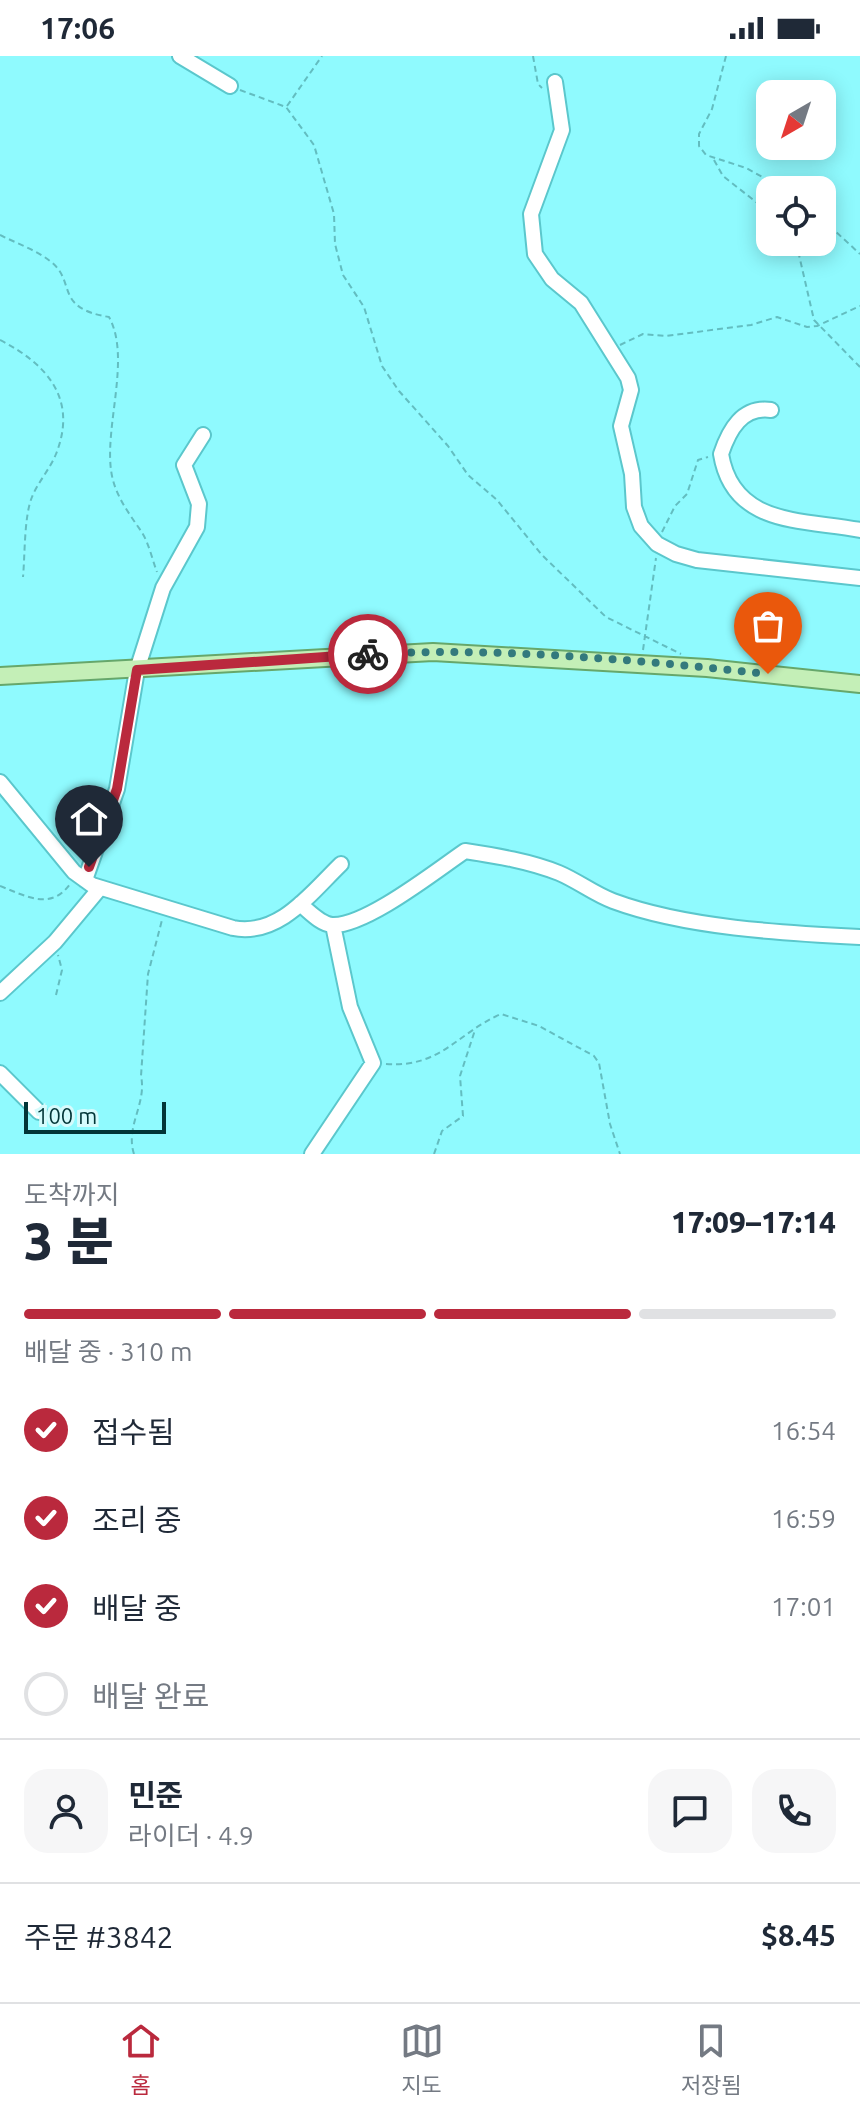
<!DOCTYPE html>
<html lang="ko">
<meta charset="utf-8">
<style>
:root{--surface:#fff;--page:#f6f6f7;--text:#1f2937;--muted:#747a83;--line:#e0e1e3;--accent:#ba293d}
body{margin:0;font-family:Ubuntu,"Noto Sans KR",sans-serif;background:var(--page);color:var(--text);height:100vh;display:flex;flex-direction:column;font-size:30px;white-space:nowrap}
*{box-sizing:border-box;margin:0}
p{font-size:26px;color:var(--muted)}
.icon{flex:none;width:44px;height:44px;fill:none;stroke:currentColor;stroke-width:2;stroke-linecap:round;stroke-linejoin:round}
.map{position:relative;height:1098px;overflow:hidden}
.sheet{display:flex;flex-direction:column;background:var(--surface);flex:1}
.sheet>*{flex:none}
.needle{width:52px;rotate:219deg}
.tools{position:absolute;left:756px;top:24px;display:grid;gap:16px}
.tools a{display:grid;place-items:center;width:80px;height:80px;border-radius:16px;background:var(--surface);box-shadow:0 4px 20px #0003;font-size:40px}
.scale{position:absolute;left:24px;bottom:20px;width:142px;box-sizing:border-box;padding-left:8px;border:4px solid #023537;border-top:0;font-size:22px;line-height:28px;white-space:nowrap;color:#023537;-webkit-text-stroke:6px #d5fbfc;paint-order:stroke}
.pin{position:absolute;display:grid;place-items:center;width:68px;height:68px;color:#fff;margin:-82px -34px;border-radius:50% 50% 50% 0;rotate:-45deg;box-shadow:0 0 8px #0007}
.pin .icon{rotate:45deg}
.courier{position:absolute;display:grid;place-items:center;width:80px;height:80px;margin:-40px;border:6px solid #ba293d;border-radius:50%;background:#fff;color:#222;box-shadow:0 2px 10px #0007}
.head em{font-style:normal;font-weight:800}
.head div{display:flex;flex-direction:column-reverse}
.head{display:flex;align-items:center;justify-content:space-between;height:136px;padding:0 24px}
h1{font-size:52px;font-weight:800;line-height:60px}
.bar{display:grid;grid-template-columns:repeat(4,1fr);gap:12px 8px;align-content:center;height:96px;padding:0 24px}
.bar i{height:10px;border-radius:6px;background:var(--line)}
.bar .current{background:var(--accent)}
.bar p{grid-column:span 4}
.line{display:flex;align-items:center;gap:20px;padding:0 24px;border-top:2px solid var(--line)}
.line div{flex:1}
.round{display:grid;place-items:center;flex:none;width:84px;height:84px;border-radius:24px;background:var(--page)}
ol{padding:0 24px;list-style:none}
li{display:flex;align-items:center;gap:24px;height:88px}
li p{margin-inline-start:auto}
li .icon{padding:8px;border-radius:50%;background:var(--accent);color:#fff;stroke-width:4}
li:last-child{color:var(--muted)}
li i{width:44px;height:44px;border:4px solid var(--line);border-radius:50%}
.status{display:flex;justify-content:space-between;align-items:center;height:56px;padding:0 40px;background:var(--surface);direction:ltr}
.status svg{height:22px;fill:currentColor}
.menu{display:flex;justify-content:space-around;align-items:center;height:112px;border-top:2px solid var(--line);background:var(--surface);font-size:22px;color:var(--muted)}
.menu a{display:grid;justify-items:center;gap:4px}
.menu .current{color:var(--accent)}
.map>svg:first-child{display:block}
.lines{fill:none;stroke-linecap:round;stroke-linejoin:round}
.minor-casing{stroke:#5bc7cc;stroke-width:18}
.major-casing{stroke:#66a76b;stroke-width:20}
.path{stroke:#63bdc0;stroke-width:2;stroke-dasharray:6 4;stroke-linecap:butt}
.minor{stroke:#fff;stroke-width:14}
.major{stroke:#c4efb7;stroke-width:16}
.done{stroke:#337a7d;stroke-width:8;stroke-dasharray:0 14.4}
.route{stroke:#ba293d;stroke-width:10}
</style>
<div class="status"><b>17:06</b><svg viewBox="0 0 49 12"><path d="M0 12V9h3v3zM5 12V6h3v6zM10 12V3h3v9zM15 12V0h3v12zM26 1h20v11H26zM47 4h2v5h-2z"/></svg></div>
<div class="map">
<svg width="860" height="1098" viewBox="0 0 860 1098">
<rect width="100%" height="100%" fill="#8ffafe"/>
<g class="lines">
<g class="minor-casing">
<path id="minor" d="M 180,0 L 230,30
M 555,26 L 562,74 L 531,158 L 535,198 L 552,223 L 581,247 L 628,322 L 631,334 L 621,370 L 632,418 L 634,451 L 641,470 L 657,488 L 676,498 L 697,504 L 860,522
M 771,354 C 742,350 729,374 721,398 C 733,471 804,463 860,474
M 0,726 L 74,816 L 92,829 L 233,872 C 279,881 311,837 341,808
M 85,824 L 117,733 L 137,614 L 163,532 L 197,471 L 199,448 L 184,409 L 203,379
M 300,848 C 309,855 320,868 332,869 C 365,871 437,814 465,795 C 497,800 529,805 559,817 C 578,825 594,838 613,845 C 686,872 783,877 860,881
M 0,937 L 55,886 L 100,832
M 0,1017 L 39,1056
M 312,1098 L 373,1007 L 350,951 L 333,869"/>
</g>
<g class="major-casing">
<path id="major" d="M 0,620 L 433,596 L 707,612 L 860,628"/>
</g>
<path class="path" d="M 533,0 L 538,28 L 542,32
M 726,0 L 712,53 L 699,78 L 699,90 L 706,99 L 746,112 L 786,134
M 240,34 L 286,51 L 314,89 L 334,158 L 335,188 L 343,219 L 364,251 L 382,310 L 399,335 L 448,390 L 468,419 L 497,444 L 542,499 L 606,561 L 681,598
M 287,50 L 322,0
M 714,104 L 723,120 L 770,157
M 822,163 L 860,198
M 0,179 C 16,187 36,194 50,205 C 77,225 53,252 109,261 C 131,301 105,368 111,414 C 114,438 128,456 141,475 C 149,487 152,503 157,516
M 796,186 L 814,264 L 860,311
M 0,284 C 47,308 78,343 56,398 C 50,413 38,426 32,441 C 24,460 25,500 23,521
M 620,289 L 643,278 L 665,280 L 751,269 L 777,261 L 807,271 L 817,270 L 860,250
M 662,476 L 675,450 L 687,438 L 698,404 L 708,401
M 643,594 L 656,502
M 0,830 C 26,840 51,855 70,828
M 56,939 L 62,914 L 58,899
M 386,1008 C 441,1012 457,977 501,958 L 539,970 L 594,1000 L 599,1007 L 610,1068 L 620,1098
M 134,1098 C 125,1070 147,1048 141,1020 L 148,918 L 162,864
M 434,1098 L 442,1075 L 463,1060 L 460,1020 L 475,974"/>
<use href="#minor" class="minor"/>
<use href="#major" class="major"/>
</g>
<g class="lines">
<path class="done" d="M 368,598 C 501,591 636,604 768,618"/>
<path class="route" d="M 89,811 L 117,733 L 137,614 L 368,598"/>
</g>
</svg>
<div class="tools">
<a><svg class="needle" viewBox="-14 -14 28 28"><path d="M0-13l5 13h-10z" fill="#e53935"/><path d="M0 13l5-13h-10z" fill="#747a83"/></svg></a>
<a><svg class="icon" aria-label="locate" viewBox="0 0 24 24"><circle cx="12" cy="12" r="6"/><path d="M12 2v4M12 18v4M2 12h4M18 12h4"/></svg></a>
</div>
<div class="scale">100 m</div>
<div class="pin" style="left:768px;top:618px;background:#ea580c"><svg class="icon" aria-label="bag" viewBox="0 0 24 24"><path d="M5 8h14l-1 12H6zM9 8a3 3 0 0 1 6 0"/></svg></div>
<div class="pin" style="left:89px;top:811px;background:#1f2937"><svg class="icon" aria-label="home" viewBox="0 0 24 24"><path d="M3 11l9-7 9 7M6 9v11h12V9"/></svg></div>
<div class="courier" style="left:368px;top:598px"><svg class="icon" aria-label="bike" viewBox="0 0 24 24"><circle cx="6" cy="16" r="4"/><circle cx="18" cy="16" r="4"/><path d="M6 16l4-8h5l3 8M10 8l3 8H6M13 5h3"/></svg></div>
</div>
<section class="sheet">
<div class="head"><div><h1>3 분</h1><p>도착까지</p></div><em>17:09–17:14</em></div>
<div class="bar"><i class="current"></i><i class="current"></i><i class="current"></i><i></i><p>배달 중 · 310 m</p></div>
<ol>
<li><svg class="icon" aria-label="check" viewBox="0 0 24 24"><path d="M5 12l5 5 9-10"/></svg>접수됨<p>16:54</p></li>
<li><svg class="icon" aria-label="check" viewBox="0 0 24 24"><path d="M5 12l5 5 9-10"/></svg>조리 중<p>16:59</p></li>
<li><svg class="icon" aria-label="check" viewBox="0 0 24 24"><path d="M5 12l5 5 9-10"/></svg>배달 중<p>17:01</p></li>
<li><i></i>배달 완료</li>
</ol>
<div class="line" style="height:144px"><a class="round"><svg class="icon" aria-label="person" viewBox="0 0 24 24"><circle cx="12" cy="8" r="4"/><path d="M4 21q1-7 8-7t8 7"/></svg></a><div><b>민준</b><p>라이더 · 4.9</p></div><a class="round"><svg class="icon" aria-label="chat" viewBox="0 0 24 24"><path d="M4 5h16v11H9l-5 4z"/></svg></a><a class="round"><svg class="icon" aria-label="phone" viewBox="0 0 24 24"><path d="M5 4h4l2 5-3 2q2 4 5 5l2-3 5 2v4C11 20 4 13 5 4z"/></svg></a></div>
<div class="line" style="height:104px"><div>주문 #3842</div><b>$8.45</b></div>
</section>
<nav class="menu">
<a class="current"><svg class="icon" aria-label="home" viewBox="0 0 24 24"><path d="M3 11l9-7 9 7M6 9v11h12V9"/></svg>홈</a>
<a><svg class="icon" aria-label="map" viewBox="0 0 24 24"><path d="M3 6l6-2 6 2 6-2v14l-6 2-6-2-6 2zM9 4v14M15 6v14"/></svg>지도</a>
<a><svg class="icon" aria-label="saved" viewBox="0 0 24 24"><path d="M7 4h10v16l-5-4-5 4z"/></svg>저장됨</a>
</nav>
